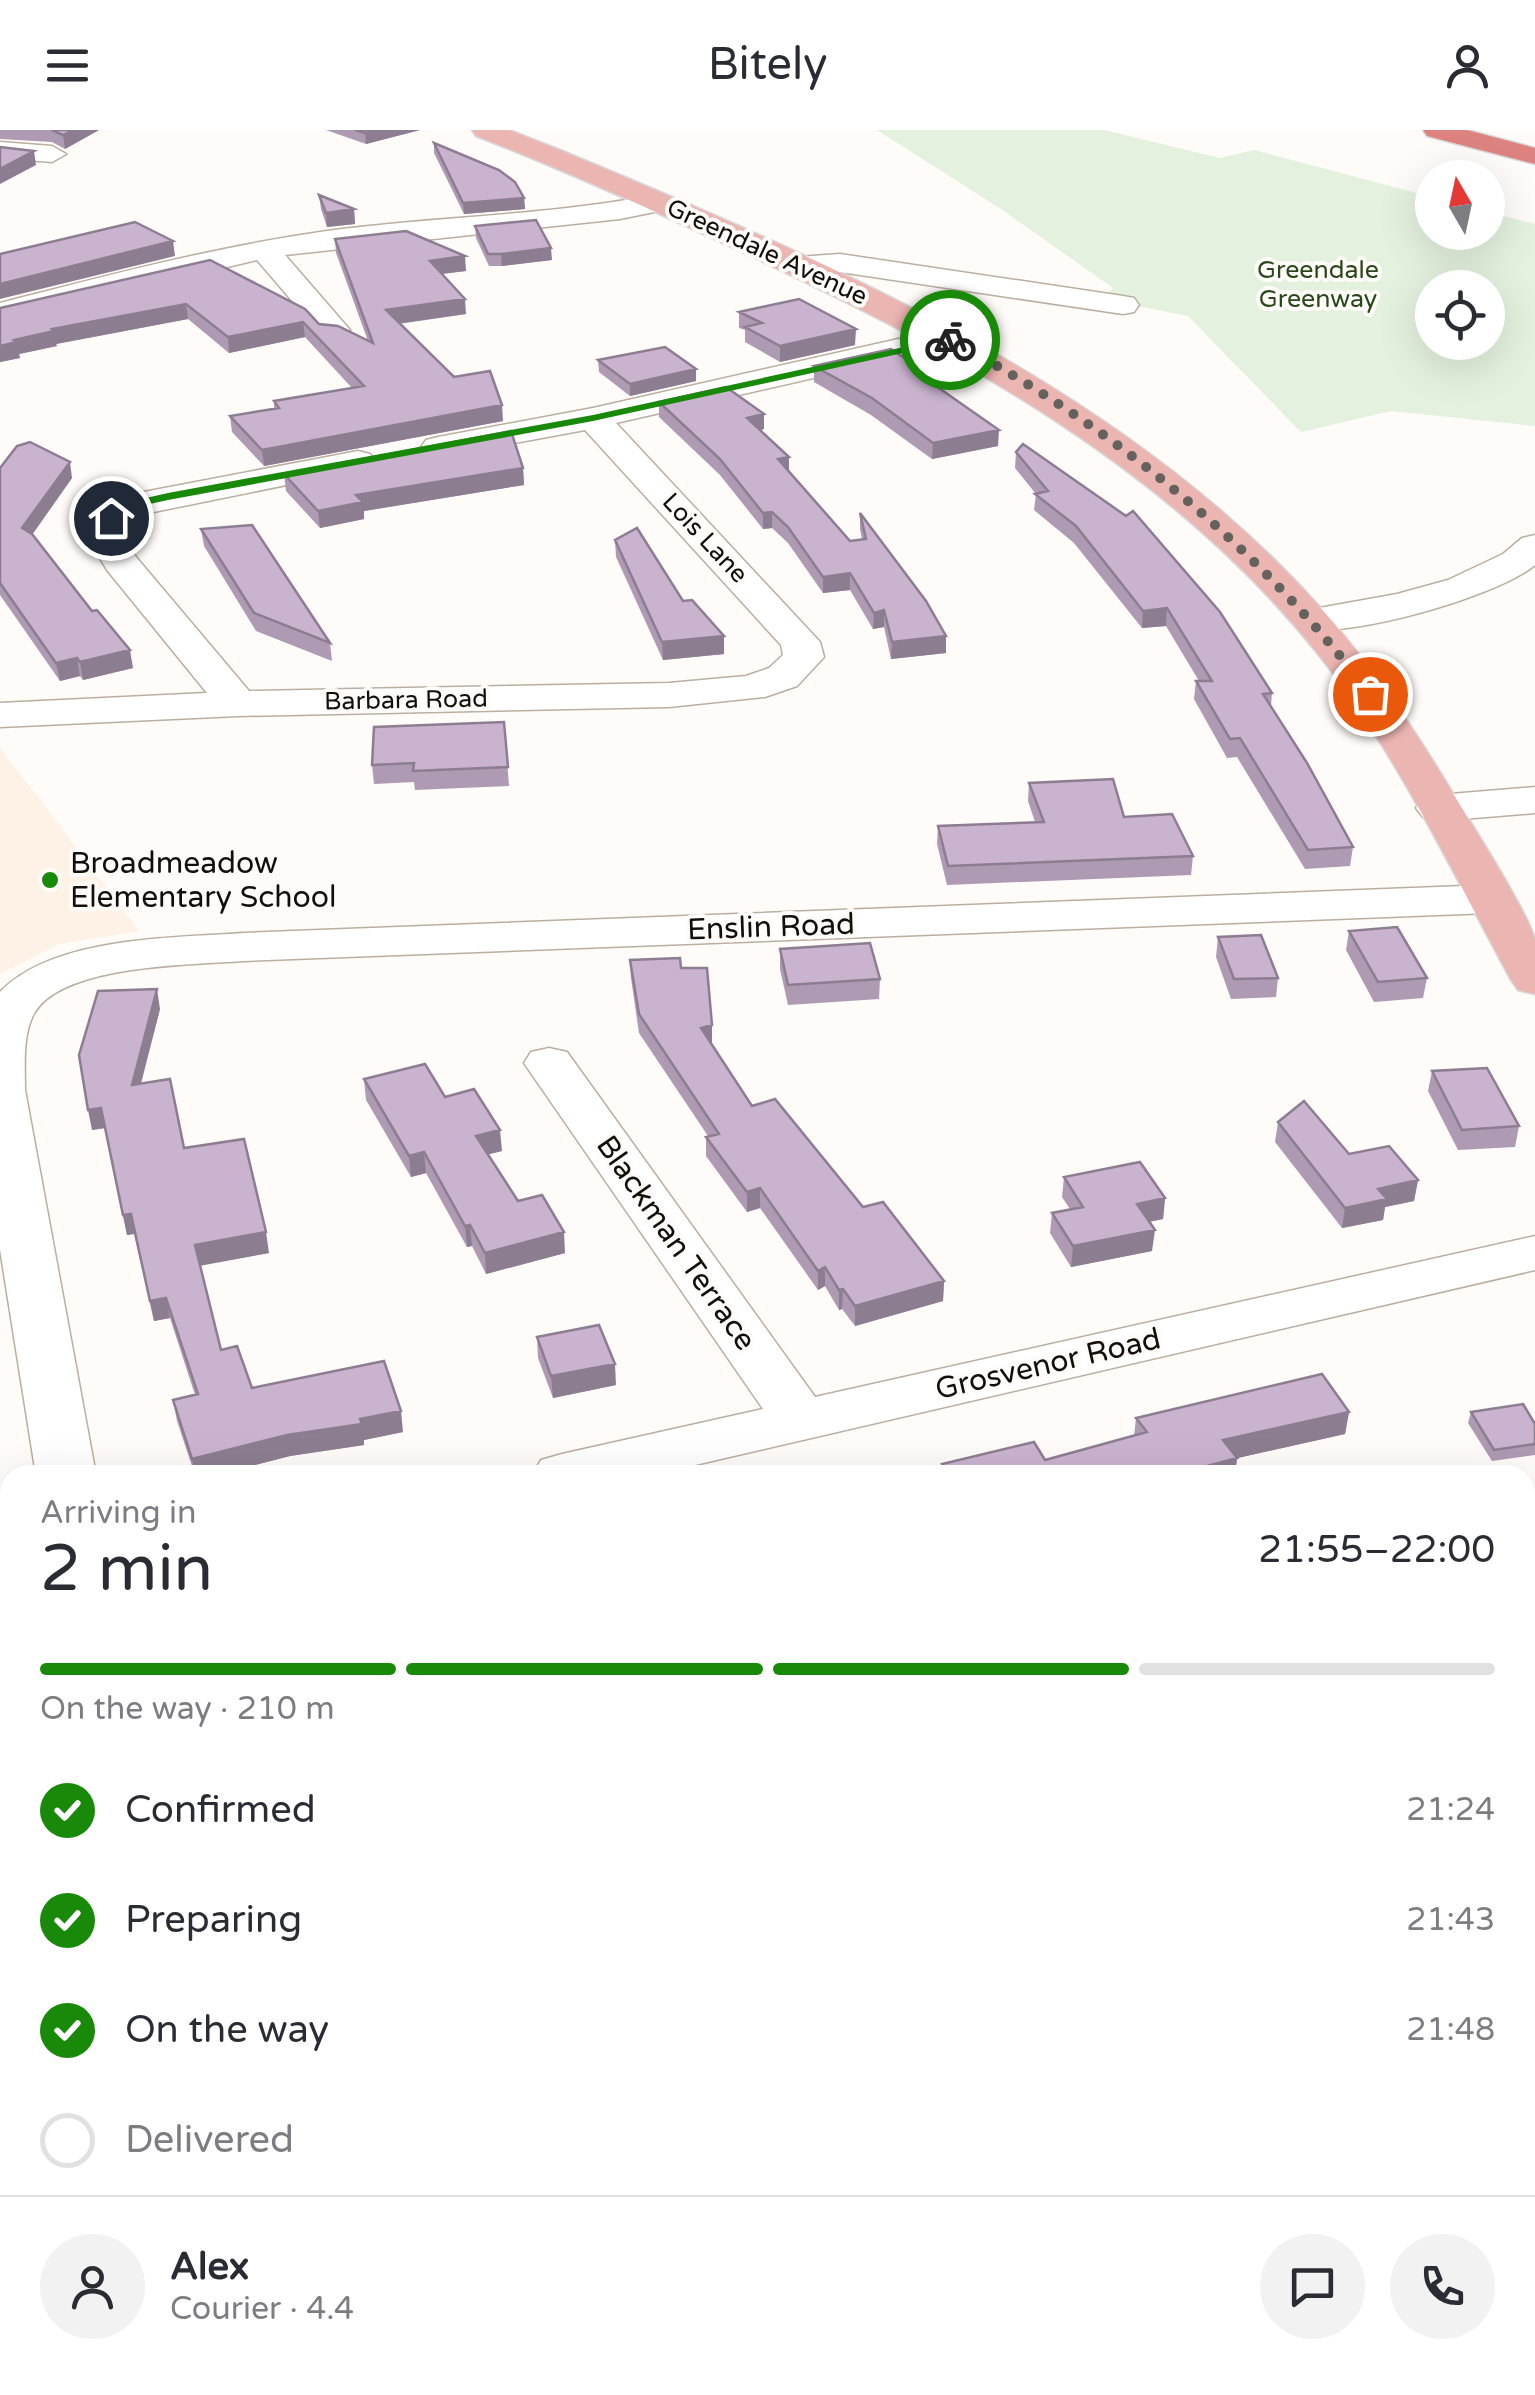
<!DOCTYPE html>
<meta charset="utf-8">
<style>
:root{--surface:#fff;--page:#f2f2f3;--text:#2b2b33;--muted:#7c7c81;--line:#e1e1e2;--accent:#188908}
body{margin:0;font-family:"Varela Round",sans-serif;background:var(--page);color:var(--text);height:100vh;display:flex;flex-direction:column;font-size:38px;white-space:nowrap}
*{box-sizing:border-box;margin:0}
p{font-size:32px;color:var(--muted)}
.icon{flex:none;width:55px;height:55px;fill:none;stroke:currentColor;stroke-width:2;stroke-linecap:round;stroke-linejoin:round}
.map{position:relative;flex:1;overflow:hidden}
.drawer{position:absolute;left:0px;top:1335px;width:1535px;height:930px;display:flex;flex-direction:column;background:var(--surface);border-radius:30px 30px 0 0;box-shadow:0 10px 40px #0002}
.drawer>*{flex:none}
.needle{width:65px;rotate:351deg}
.fabs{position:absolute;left:1415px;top:30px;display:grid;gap:20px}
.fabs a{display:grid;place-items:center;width:90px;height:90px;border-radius:50%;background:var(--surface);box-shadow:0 10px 40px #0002;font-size:50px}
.pin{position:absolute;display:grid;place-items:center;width:85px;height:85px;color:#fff;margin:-42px;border:5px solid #fff;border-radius:50%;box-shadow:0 2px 10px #0007}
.courier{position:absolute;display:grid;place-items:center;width:100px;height:100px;margin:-50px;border:8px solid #188908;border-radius:50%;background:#fff;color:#222;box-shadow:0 2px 12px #0007}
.headline em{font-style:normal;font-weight:600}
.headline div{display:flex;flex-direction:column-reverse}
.headline{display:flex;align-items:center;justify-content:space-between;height:170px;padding:0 40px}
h1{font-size:65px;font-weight:600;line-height:75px}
.bar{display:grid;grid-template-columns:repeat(4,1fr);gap:15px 10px;align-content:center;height:120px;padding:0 40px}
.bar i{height:12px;border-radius:8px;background:var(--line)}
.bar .current{background:var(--accent)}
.bar p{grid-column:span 4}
.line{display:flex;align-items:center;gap:25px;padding:0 40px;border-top:2px solid var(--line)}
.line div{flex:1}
.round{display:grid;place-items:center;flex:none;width:105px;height:105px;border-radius:52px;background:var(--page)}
ol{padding:0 40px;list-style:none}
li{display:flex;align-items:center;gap:30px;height:110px}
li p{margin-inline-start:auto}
li .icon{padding:10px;border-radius:50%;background:var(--accent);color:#fff;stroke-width:4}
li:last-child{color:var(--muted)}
li i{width:55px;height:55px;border:5px solid var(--line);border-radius:50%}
header{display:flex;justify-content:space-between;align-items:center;height:130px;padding:0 40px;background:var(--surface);font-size:45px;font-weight:600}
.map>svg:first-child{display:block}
.built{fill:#fef2e6}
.green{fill:#e4f1de;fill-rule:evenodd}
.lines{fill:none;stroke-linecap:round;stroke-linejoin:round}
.minor-casing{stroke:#bbaea0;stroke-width:3}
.major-casing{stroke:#d9d8d8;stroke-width:3}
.highway-casing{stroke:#d9d8d8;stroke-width:3}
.minor{fill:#fff;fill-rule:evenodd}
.major{fill:#ebb5b2;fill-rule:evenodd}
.highway{fill:#dd837f;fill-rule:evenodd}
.rail-far1{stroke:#696661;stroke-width:8;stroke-dasharray:16 8;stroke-linecap:butt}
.rail{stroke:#696661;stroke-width:10;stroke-dasharray:20 10;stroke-linecap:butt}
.wall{fill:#ae9ab2}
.shaded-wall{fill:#8d7d91}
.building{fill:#cab3cf;stroke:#8d7d91;stroke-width:2.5}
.route{fill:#188908}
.done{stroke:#65615d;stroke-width:10;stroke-dasharray:0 18}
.poi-dot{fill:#188908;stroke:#fefbf8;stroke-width:4}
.labels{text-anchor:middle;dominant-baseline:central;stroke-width:8;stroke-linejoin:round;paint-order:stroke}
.far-street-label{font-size:25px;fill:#120e09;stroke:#fefbf8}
.far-park-label{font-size:25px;fill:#2a461b;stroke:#fefbf8}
.poi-label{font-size:30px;fill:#120e09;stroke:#fefbf8;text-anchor:start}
.street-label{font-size:30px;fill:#120e09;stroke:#fefbf8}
</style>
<header><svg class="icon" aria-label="menu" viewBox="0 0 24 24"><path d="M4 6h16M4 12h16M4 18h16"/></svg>Bitely<svg class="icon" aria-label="person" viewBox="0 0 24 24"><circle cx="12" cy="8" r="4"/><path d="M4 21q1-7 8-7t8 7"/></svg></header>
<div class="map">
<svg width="1535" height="2265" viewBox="0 0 1535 2265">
<rect width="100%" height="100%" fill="#fefbf8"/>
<path class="built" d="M 0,618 L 63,700 L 139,801 L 59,814 L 0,844 Z"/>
<path class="green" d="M 877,0 L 1104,0 L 1220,28 L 1254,20 L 1432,67 L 1432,102 L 1488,102 L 1488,82 L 1535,94 L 1535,296 L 1391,281 L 1301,302 L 1188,186 L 1092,167 L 1107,164 L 1113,158 L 1004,81 ZM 1432,158 L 1488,158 L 1488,212 L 1432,212 Z"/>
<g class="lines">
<g class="minor-casing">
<path id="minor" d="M 0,12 L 52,16 L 66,24 L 52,32 L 0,28 Z
M 659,64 L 669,67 L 673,73 L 669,79 L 620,89 L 285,125 L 350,200 L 345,207 L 323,207 L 257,130 L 0,191 L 0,173 C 113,144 226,114 342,99 C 447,86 554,85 659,64 Z
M 840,124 L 1123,166 L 1134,168 L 1139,175 L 1134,182 L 1123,184 L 840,142 L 784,140 L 780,134 L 784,128 Z
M 947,198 L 958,201 L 963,208 L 958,215 L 616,293 L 820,512 L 824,527 L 797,556 L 765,567 L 669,577 L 238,586 L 0,597 L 0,573 L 207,563 L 107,440 L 84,401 L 98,379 L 128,365 L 358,321 L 370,324 L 375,331 L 370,338 L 139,385 L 120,401 L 136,427 L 249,561 L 669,553 L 746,546 L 769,538 L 783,525 L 781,515 L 585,300 L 438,327 L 426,324 L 421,317 L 426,310 L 438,307 L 593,278 Z
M 1535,405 L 1535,435 C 1496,467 1345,510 1297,498 L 1292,490 L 1297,482 L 1397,464 L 1448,450 L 1503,424 L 1522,408 Z
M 1535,657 L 1535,683 L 1438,691 L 1423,687 L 1416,678 L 1423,669 L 1438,665 Z
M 1490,755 L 1506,759 L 1513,769 L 1506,779 L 1490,783 L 244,831 C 193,835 65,834 35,882 C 22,903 25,937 25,960 L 96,1345 L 36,1345 L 0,1119 L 0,862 C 53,807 171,808 244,803 Z
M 549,918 L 567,922 L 815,1267 L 1535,1106 L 1535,1140 L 652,1345 L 532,1345 L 541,1330 L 562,1324 L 763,1279 L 524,933 L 531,922 Z
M 10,1445 L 10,1491 L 0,1494 L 0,1448 Z
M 10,2063 L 10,2135 L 0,2138 L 0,2066 Z"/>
</g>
<g class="major-casing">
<path id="major" d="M 472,0 L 509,0 L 560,20 C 815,126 1084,239 1282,437 C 1349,503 1403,580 1451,660 C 1467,687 1532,788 1535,811 C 1535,828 1535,847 1535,864 L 1518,860 L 1511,850 C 1451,740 1397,623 1318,524 C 1170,338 959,223 746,124 C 657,82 567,41 476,6 Z"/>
</g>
<g class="highway-casing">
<path id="highway" d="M 1423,0 L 1467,0 L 1535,18 L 1535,34 L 1427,6 Z"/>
</g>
<use href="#minor" class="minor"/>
<use href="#major" class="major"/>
<use href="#highway" class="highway"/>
<path class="rail-far1" d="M 1525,1575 L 1535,1573"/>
<path class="rail" d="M 0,1993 L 10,1990"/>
</g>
<path class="wall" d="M 0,0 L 99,0 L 65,19 L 52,12 L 0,9 Z
M 326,0 L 420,0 L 366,14 Z
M 434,13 L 524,68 L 525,79 L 464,84 L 434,23 Z
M 319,65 L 354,79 L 355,94 L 327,97 L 321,79 Z
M 475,96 L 552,130 L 502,136 L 489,136 L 476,108 Z
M 335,109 L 466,141 L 442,144 L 466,184 L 399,194 L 503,291 L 264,336 L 232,302 L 230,286 L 274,278 L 274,271 L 352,258 L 305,207 L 229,223 L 188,189 L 56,214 L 57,216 L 19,224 L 20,228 L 0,232 L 0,178 L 210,130 L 319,194 L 368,211 L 336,123 Z
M 739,182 L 855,215 L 780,232 L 745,212 L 745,200 L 739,198 Z
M 598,230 L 696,239 L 696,251 L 630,266 L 599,242 Z
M 814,236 L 933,254 L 998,316 L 932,329 L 871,285 L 814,252 Z
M 659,272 L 764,299 L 761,300 L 789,342 L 850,411 L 862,409 L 860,399 L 860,383 L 946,506 L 946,523 L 891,529 L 884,497 L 873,499 L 850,460 L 823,463 L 788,413 L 772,398 L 763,399 L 720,345 L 659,287 Z
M 1016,322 L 1272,563 L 1271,576 L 1353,717 L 1350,736 L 1305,739 L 1237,627 L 1227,628 L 1194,569 L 1196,551 L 1199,551 L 1166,496 L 1142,498 L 1074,413 L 1034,380 L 1036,364 L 1015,338 Z
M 0,338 L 72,348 L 32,404 L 133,538 L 83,550 L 80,546 L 60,551 L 0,465 Z
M 523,338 L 524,355 L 364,381 L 364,389 L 320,398 L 286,361 L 284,344 Z
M 201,399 L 330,513 L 332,531 L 256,501 L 204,416 Z
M 615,410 L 683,471 L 724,524 L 663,530 L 616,427 Z
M 504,592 L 509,656 L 415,660 L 414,652 L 374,654 L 372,635 Z
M 1029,653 L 1124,687 L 1193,726 L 1191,745 L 947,755 L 937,714 L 938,696 L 1035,692 L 1028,671 Z
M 1349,801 L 1427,848 L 1423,868 L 1374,872 L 1346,820 Z
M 1218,807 L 1278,848 L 1276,867 L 1231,869 L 1216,827 Z
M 780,819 L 880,849 L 879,869 L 788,875 L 780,839 Z
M 630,830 L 681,838 L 712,914 L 752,976 L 944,1151 L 943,1171 L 855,1196 L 842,1179 L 839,1180 L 825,1156 L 818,1160 L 760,1078 L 747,1082 L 706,1026 L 706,1007 L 708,1006 L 639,903 L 631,848 Z
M 160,879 L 141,954 L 184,1018 L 269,1123 L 200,1135 L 221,1220 L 252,1258 L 403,1302 L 364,1310 L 364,1315 L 290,1326 L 216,1345 L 195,1345 L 177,1291 L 173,1270 L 195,1265 L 170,1188 L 154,1191 L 134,1104 L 127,1105 L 105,998 L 92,1000 Z
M 1432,941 L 1519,996 L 1515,1017 L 1458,1020 L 1428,961 Z
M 364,949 L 445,967 L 502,1021 L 488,1024 L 518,1071 L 565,1123 L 486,1144 L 472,1116 L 467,1117 L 426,1043 L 411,1047 L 366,970 Z
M 1278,992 L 1349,1024 L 1418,1050 L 1414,1071 L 1385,1077 L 1383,1090 L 1342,1098 L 1275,1012 Z
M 1064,1047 L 1165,1068 L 1163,1089 L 1149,1092 L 1152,1121 L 1071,1137 L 1050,1103 L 1052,1083 L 1070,1079 L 1062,1067 Z
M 537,1207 L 616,1255 L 553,1268 L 538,1228 Z
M 1349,1282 L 1345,1304 L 1237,1328 L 1235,1345 L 942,1345 L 942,1334 L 1045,1330 L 1134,1306 L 1136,1288 Z
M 1471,1282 L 1535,1294 L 1535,1325 L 1492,1331 L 1468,1293 Z
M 1535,1935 L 1535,2120 L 1525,2121 L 1525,1936 Z
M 910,2255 L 1082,2255 L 1081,2265 L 911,2265 Z"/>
<path class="shaded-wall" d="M 73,0 L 99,0 L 65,19 L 63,5 Z
M 379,0 L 420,0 L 366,14 L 365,3 Z
M 34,21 L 36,35 L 0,54 L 0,39 Z
M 524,68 L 525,79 L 464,84 L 463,73 Z
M 354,79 L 355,94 L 327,97 L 326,83 Z
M 173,111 L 175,126 L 0,169 L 0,154 Z
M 551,118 L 552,130 L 502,136 L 501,124 Z
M 465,126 L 466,141 L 431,145 L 430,131 Z
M 465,169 L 466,184 L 387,195 L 386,180 Z
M 186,174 L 188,189 L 56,214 L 57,216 L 19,224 L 20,228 L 0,232 L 0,216 L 14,210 L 52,199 Z
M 303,192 L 305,207 L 229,223 L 228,207 Z
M 856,199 L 855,215 L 780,232 L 780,216 Z
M 696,239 L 696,251 L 630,266 L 630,254 Z
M 502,275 L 503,291 L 264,336 L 262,320 Z
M 764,284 L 764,299 L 747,303 L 747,288 Z
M 999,300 L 998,316 L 932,329 L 933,313 Z
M 789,327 L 789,342 L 778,329 Z
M 70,332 L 72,348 L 25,415 L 22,398 Z
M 523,338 L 524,355 L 364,381 L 364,389 L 320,398 L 318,381 L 356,365 Z
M 772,382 L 772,398 L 763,399 L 763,383 Z
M 850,443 L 850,460 L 823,463 L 823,447 Z
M 1167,478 L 1166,496 L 1142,498 L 1143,481 Z
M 884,480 L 884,497 L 873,499 L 874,483 Z
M 724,506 L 724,524 L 663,530 L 662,512 Z
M 946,506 L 946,523 L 891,529 L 892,512 Z
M 130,520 L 133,538 L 83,550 L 80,532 Z
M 77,528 L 80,546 L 60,551 L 56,533 Z
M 157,859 L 160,879 L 135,975 L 132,955 Z
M 712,895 L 712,914 L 701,898 Z
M 101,978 L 105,998 L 92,1000 L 88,980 Z
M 500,1000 L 502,1021 L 478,1027 L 476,1006 Z
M 424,1022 L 426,1043 L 411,1047 L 409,1026 Z
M 1418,1050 L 1414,1071 L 1385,1077 L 1383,1090 L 1342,1098 L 1345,1078 L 1378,1059 Z
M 760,1058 L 760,1078 L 747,1082 L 747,1062 Z
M 1165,1068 L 1163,1089 L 1134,1095 L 1137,1074 Z
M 131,1084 L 134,1104 L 127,1105 L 123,1085 Z
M 470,1095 L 472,1116 L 467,1117 L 465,1096 Z
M 1155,1100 L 1152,1121 L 1071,1137 L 1073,1116 Z
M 266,1102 L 269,1123 L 199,1136 L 195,1115 Z
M 564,1102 L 565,1123 L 486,1144 L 485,1123 Z
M 825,1137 L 825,1156 L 818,1160 L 818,1141 Z
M 944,1151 L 943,1171 L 855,1196 L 855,1176 Z
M 843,1159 L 842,1179 L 839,1180 L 839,1160 Z
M 166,1168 L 170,1188 L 154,1191 L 150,1171 Z
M 615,1234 L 616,1255 L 553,1268 L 551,1246 Z
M 401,1281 L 403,1302 L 364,1310 L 364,1315 L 290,1326 L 216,1345 L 195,1345 L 192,1329 L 287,1305 Z
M 1349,1282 L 1345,1304 L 1220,1332 L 1223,1310 Z
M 1237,1328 L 1235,1345 L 1174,1345 Z
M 10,1617 L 10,1641 L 8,1641 L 2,1619 Z"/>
<path class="building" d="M 52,0 L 73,0 L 63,5 Z
M 355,0 L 379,0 L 365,3 Z
M 434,13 L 499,40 L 515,52 L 524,68 L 463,73 Z
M 0,17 L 34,21 L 0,39 Z
M 319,65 L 354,79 L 326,83 Z
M 536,90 L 551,118 L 501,124 L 488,124 L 475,96 Z
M 135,92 L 173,111 L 0,154 L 0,124 Z
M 406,101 L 465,126 L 430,131 L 465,169 L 386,180 L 454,247 L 490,241 L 502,275 L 262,320 L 230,286 L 279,278 L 274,271 L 364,256 L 303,192 L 228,207 L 186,174 L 52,199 L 54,201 L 14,210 L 17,212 L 0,216 L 0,178 L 210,130 L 305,179 L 319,194 L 338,196 L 373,213 L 335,109 Z
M 799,169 L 856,199 L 780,216 L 745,197 L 762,193 L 739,182 Z
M 665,217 L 696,239 L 630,254 L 598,230 Z
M 891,219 L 933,247 L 926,249 L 999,300 L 933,313 L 872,268 L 814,236 Z
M 726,257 L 764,284 L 747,288 L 789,327 L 778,329 L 850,411 L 866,409 L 860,383 L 926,471 L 946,506 L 892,512 L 884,480 L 874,483 L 850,443 L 823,447 L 788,397 L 772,382 L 763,383 L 720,329 L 659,272 Z
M 511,301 L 523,338 L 356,365 L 363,372 L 318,381 L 284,344 Z
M 30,312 L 70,332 L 22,398 L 32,404 L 92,481 L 97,480 L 130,520 L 80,532 L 77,528 L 56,533 L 0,453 L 0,338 L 17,316 Z
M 1023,314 L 1126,386 L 1133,381 L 1220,482 L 1272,563 L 1263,564 L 1307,633 L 1353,717 L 1308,720 L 1240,608 L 1230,609 L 1196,551 L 1212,551 L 1167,478 L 1143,481 L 1076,396 L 1035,364 L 1048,361 L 1016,322 Z
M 252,395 L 330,513 L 254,483 L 201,399 Z
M 637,398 L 683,471 L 692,470 L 724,506 L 662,512 L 615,410 Z
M 504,592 L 508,637 L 413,641 L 414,633 L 372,635 L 374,597 Z
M 1113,649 L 1124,687 L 1172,684 L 1193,726 L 948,736 L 938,696 L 1044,692 L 1029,653 Z
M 1397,797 L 1427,848 L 1378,852 L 1349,801 Z
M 1261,805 L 1278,848 L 1234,849 L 1218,807 Z
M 870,813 L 880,849 L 788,855 L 780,819 Z
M 680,828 L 681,838 L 707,838 L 712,895 L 701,898 L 752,976 L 775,969 L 863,1077 L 883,1072 L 944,1151 L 855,1176 L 843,1159 L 839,1160 L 825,1137 L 818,1141 L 760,1058 L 747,1062 L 706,1007 L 719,1004 L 639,884 L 630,830 Z
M 157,859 L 132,955 L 170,949 L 184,1018 L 244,1009 L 266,1102 L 195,1115 L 221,1220 L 237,1216 L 252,1258 L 384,1231 L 401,1281 L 360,1289 L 362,1294 L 287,1305 L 192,1329 L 173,1270 L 198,1264 L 166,1168 L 150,1171 L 131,1084 L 123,1085 L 101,978 L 88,980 L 79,925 L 98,861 Z
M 425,934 L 445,967 L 474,959 L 500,1000 L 476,1006 L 518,1071 L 542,1065 L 564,1102 L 485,1123 L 470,1095 L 465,1096 L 424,1022 L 409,1026 L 364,949 Z
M 1487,938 L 1519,996 L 1462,1000 L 1432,941 Z
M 1304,971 L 1349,1024 L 1389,1016 L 1418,1050 L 1378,1059 L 1387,1069 L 1345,1078 L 1278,992 Z
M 1140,1032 L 1165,1068 L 1137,1074 L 1155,1100 L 1073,1116 L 1052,1083 L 1083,1077 L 1064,1047 Z
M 599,1195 L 615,1234 L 551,1246 L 537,1207 Z
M 1322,1244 L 1349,1282 L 1223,1310 L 1237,1328 L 1174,1345 L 949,1345 L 942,1334 L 1034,1312 L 1045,1330 L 1147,1302 L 1136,1288 Z
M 1523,1274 L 1535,1294 L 1535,1314 L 1494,1320 L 1471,1282 Z
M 10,1564 L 10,1617 L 2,1619 L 0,1566 Z
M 1535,1935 L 1535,2090 L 1525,2091 L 1525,1936 Z
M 663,2255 L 795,2255 L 797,2265 L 618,2265 L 617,2261 Z
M 915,2255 L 1056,2255 L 970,2265 L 916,2265 Z"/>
<path class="route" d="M 950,207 L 953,212 L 593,291 L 168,370 L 132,378 L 115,390 L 106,388 L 124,373 L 168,363 L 593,285 Z"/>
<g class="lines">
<path class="done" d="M 950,210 C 1112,295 1260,418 1370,564"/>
</g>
<circle class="poi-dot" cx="50" cy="750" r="10"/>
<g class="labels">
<g class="far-street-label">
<text transform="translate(767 122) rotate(25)">Greendale Avenue</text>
<text transform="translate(705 408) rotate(47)">Lois Lane</text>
<text transform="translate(406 570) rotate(-1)">Barbara Road</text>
</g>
<g class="far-park-label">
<text x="1318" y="140">Greendale<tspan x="1318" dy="29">Greenway</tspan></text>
</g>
<g class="poi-label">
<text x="70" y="733">Broadmeadow<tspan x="70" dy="34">Elementary School</tspan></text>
</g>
<g class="street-label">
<text transform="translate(771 797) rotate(-2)">Enslin Road</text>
<text transform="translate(676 1113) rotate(55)">Blackman Terrace</text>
<text transform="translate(1048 1234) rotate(-13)">Grosvenor Road</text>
</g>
</g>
</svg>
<div class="fabs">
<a><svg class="needle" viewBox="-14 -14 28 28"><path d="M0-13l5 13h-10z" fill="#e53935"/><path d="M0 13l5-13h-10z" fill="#7c7c81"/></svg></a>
<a><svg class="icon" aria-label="locate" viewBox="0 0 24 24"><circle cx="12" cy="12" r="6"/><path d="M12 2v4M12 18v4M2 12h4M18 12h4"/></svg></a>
</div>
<div class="pin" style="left:1370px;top:564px;background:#ea580c"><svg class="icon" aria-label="bag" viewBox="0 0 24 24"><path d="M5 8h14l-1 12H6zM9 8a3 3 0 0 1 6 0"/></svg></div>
<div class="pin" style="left:111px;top:388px;background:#1f2937"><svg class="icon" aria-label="home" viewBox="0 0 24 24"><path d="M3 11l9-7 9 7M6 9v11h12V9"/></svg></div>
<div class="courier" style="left:950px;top:210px"><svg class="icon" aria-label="bike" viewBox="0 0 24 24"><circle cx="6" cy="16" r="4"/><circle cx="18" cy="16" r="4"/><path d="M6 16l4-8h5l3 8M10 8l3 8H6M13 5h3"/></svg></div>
<section class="drawer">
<div class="headline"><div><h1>2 min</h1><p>Arriving in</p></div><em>21:55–22:00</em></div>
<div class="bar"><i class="current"></i><i class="current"></i><i class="current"></i><i></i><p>On the way · 210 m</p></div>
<ol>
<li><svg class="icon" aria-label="check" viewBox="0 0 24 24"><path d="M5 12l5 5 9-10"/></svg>Confirmed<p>21:24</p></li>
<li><svg class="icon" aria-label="check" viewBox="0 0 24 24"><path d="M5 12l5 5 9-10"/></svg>Preparing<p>21:43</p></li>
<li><svg class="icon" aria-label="check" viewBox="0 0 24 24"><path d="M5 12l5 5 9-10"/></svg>On the way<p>21:48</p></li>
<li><i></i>Delivered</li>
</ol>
<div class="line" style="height:180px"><a class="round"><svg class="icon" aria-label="person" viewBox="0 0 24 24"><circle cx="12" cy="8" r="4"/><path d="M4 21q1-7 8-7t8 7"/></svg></a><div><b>Alex</b><p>Courier · 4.4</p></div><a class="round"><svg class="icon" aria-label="chat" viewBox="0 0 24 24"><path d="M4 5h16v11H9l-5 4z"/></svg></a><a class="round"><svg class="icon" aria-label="phone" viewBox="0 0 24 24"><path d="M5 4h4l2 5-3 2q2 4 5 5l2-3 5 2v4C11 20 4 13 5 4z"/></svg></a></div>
</section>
</div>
